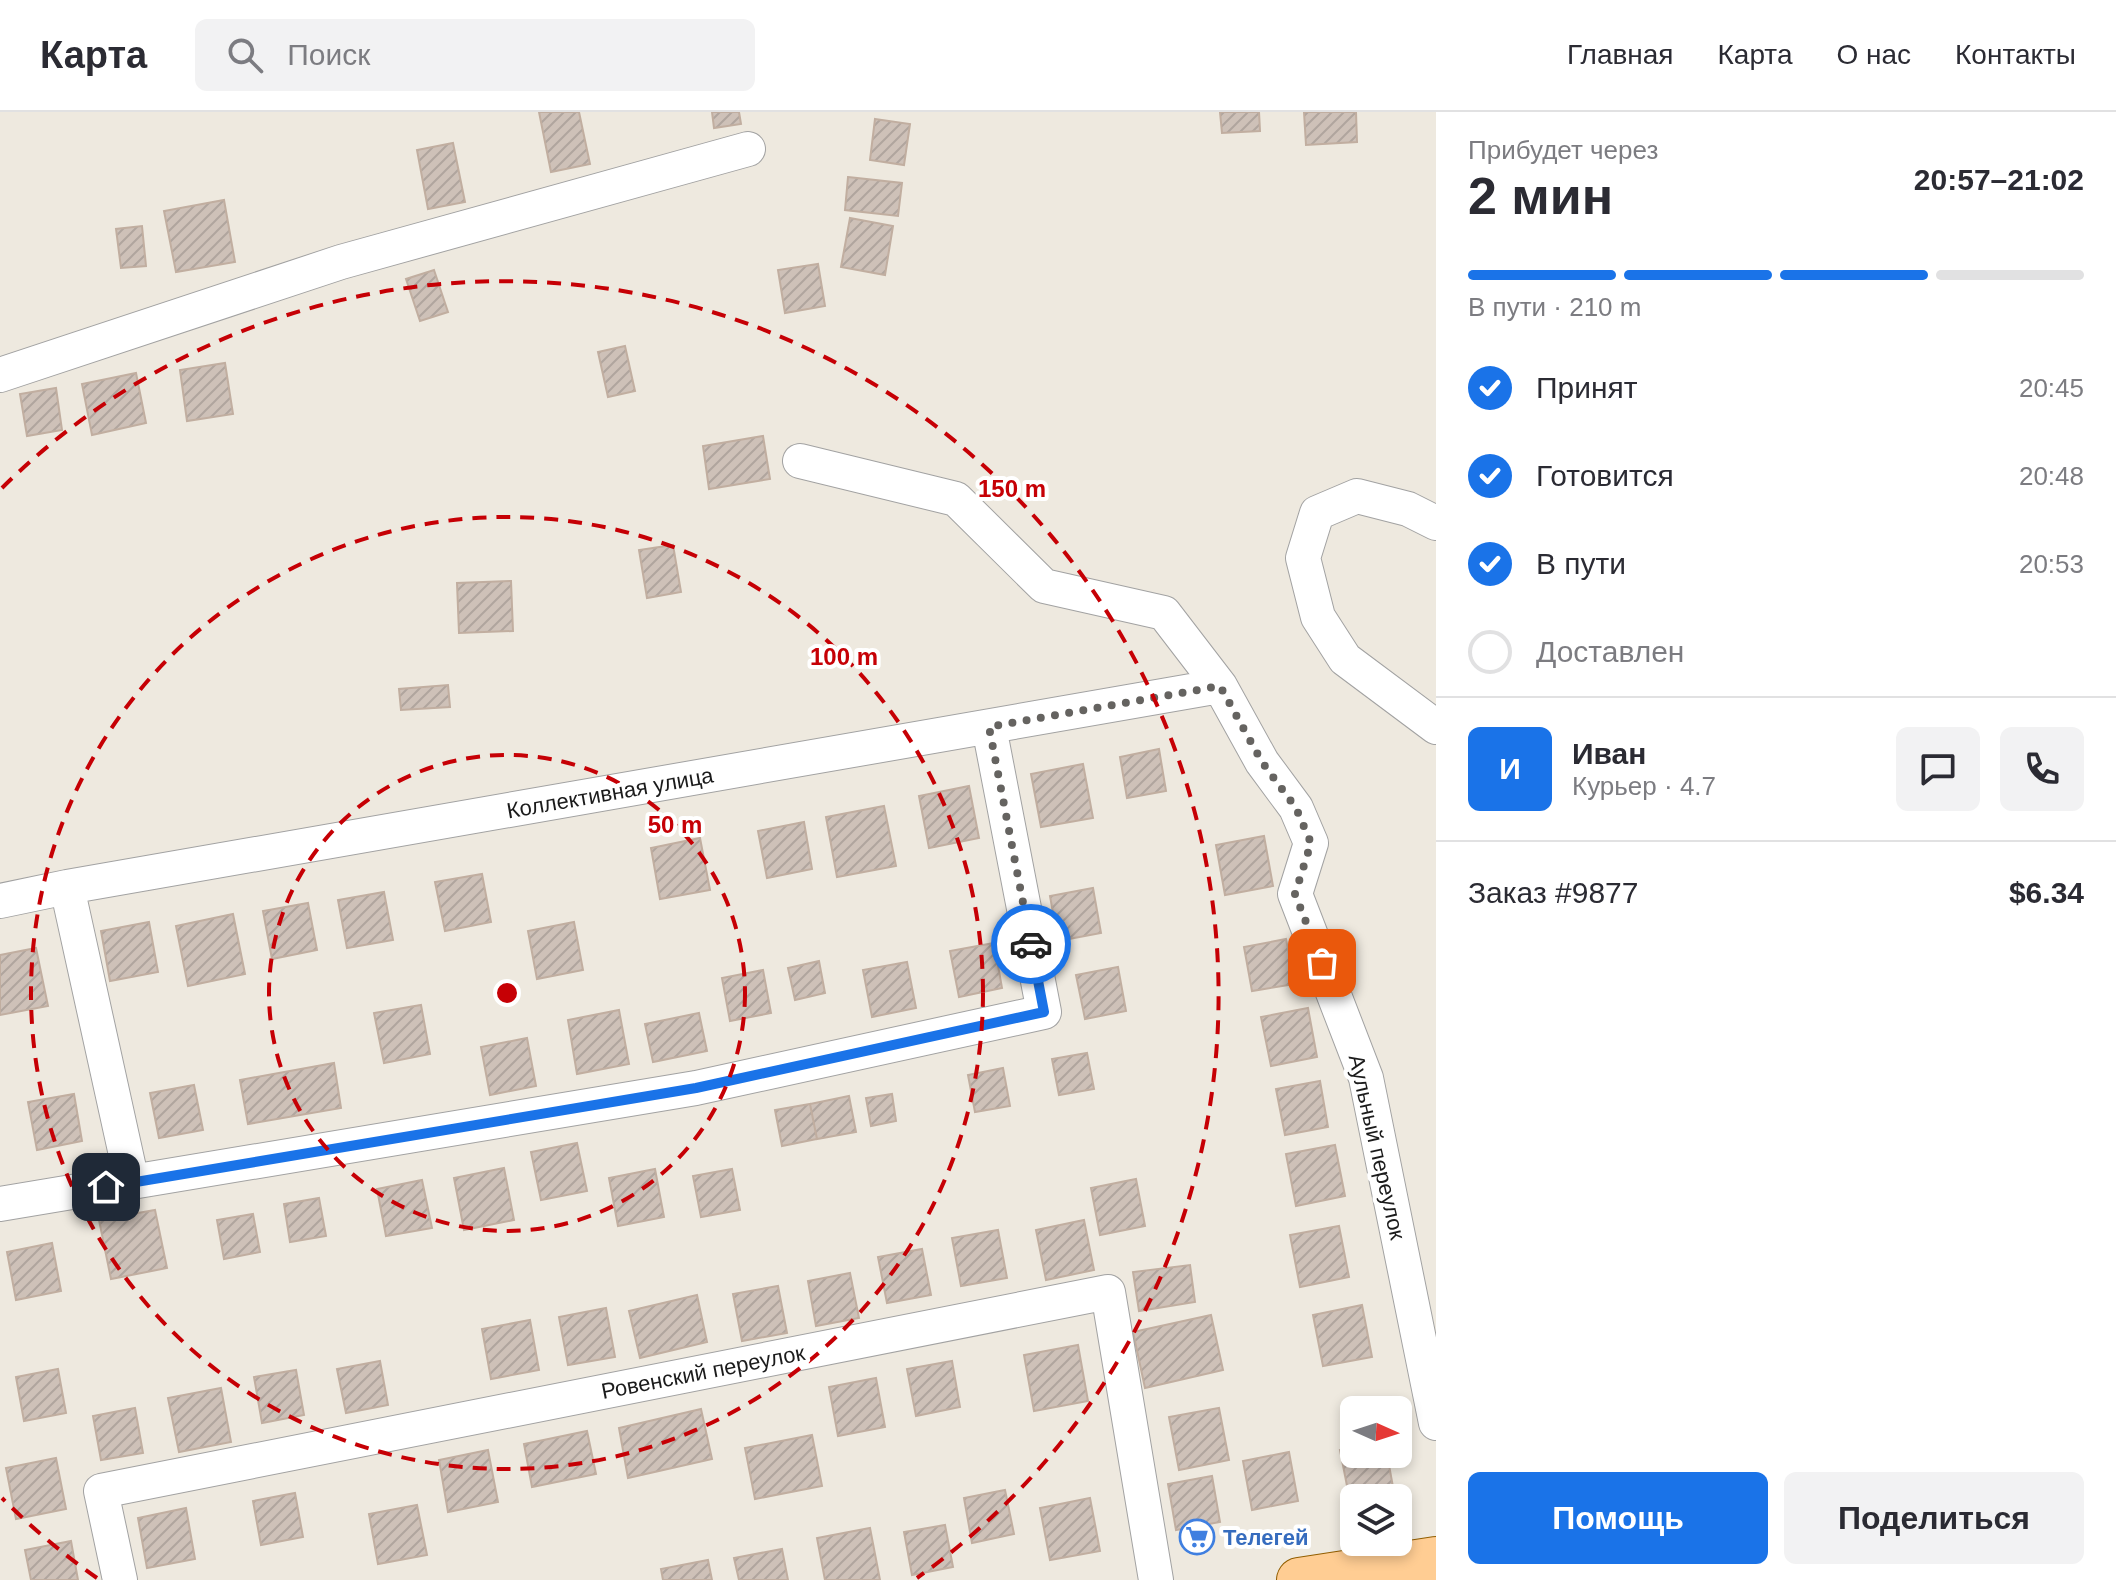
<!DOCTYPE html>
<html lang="ru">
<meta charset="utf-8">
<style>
:root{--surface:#fff;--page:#f2f2f3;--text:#2b2b33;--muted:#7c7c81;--line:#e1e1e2;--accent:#1a73e8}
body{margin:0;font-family:Helvetica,sans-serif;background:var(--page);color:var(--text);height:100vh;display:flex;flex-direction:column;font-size:30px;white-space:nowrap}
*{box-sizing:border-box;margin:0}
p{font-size:26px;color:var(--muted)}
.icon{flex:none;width:44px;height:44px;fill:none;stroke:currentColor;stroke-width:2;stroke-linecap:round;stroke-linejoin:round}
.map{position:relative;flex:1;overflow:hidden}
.side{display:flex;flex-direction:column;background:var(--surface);width:680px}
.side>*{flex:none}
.needle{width:52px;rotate:93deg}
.buttons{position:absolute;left:1340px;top:1284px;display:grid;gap:16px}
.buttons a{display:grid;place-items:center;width:72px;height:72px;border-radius:12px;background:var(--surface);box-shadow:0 4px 12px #0003;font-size:40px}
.pin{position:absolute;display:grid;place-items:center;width:68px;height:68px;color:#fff;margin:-34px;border-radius:16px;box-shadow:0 4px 12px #0006}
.courier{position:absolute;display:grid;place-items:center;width:80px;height:80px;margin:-40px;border:6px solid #1a73e8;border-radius:50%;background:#fff;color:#222;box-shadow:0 2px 10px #0007}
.overview em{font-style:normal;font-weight:600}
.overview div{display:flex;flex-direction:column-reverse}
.overview{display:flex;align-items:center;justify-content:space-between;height:136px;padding:0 32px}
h1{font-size:52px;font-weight:600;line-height:60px}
.bar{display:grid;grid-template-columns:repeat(4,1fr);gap:12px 8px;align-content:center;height:96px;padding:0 32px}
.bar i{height:10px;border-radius:6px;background:var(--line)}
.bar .selected{background:var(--accent)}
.bar p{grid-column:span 4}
.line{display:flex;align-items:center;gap:20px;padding:0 32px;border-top:2px solid var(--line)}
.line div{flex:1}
.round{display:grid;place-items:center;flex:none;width:84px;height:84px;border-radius:12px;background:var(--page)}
ol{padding:0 32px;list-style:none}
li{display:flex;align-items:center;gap:24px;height:88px}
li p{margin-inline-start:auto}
li .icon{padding:8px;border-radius:50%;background:var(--accent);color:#fff;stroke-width:4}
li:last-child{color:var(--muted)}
li i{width:44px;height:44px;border:4px solid var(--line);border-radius:50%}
.primary-button{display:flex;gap:16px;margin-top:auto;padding:16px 32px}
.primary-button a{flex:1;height:92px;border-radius:12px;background:var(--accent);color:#fff;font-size:32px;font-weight:600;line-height:92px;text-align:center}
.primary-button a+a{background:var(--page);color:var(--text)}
header{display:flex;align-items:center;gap:48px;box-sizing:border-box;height:112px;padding:0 40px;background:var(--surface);border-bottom:2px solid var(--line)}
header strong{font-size:38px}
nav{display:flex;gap:44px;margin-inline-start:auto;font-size:28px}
.search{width:560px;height:72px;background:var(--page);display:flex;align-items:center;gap:20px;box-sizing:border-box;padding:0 28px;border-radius:12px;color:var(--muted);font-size:30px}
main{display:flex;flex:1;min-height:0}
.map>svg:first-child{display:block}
.building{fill:url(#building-hatch);stroke:#c1aea0;stroke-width:2}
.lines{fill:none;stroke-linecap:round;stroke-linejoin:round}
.minor-casing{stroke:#a2a2a2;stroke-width:36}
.primary-casing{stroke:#925e00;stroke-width:46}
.minor{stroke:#fff;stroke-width:34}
.primary{stroke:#ffcd93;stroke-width:44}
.done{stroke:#656360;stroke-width:8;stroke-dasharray:0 14.4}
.route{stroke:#1a73e8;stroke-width:10}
.ring{fill:none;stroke:#c60005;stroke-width:4;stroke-dasharray:14 10}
.labels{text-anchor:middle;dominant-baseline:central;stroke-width:8;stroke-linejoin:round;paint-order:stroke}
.street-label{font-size:22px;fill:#1b1b1b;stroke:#fff}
.shop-label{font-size:22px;font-weight:bold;fill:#366cbe;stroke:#fff;text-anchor:start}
.centre{fill:#c60005;stroke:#fff;stroke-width:4}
.ring-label{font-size:24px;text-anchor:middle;font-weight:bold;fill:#c60005;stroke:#fff;stroke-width:8;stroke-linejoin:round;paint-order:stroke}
</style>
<header>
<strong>Карта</strong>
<div class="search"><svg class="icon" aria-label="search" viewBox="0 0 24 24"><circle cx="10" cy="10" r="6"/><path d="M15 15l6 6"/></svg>Поиск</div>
<nav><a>Главная</a><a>Карта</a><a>О нас</a><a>Контакты</a></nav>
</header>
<main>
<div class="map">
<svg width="1436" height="1468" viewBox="0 0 1436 1468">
<defs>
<pattern id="building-hatch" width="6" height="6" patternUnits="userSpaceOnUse" patternTransform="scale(2)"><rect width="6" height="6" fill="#cec1b8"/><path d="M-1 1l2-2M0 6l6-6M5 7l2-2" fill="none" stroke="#b0a59e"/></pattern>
</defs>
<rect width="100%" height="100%" fill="#eee9df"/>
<path class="building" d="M 539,0 L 579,0 L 590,52 L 551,60 Z
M 712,0 L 739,0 L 741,12 L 714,16 Z
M 1220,0 L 1259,0 L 1260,19 L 1222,21 Z
M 1304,0 L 1356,0 L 1357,30 L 1306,33 Z
M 875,7 L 910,12 L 904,53 L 870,48 Z
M 453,31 L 465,90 L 428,97 L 417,38 Z
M 848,65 L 902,71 L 898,104 L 845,98 Z
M 224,88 L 235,150 L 176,160 L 164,99 Z
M 850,106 L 893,114 L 885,163 L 841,155 Z
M 142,114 L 146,154 L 121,156 L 116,117 Z
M 818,152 L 825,194 L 785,201 L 778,158 Z
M 434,158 L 448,200 L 420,209 L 406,167 Z
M 625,234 L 635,279 L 608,285 L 598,240 Z
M 225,251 L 233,302 L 187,309 L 180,258 Z
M 136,261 L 146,311 L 92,323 L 82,272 Z
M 56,276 L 62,318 L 27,324 L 20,282 Z
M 763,324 L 770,367 L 709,377 L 703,334 Z
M 673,433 L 681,480 L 647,486 L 639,438 Z
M 511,469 L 513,519 L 459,521 L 457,471 Z
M 448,573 L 450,595 L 401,598 L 399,577 Z
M 1159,637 L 1166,679 L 1127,686 L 1120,645 Z
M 1083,652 L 1093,706 L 1041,715 L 1031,662 Z
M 969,674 L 979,726 L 929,736 L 919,684 Z
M 884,694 L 896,754 L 837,765 L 826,705 Z
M 804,710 L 812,757 L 767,766 L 758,719 Z
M 1264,724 L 1273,774 L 1225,783 L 1216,733 Z
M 700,726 L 710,778 L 660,787 L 651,736 Z
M 482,762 L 491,810 L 445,819 L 435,770 Z
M 1093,776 L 1101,821 L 1058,829 L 1050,784 Z
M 384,780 L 393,828 L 347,836 L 338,788 Z
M 308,791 L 317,838 L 272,847 L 263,799 Z
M 233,802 L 245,862 L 188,874 L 176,814 Z
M 149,810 L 158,860 L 110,869 L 101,819 Z
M 574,810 L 583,858 L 537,867 L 528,819 Z
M 1286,827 L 1295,872 L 1252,879 L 1244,835 Z
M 994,831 L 1002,876 L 959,885 L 950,839 Z
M 36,836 L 48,894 L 0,903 L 0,843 Z
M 819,849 L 825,881 L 795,888 L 788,856 Z
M 907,850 L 916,896 L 872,905 L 863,858 Z
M 1118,855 L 1126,899 L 1085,907 L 1076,863 Z
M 763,858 L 771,901 L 730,909 L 722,866 Z
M 421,893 L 430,942 L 384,951 L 374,901 Z
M 1308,896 L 1317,945 L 1271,954 L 1261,905 Z
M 619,898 L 629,952 L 577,962 L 568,908 Z
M 699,901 L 707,939 L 653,950 L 645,912 Z
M 527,926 L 536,974 L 490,983 L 481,935 Z
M 1087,941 L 1094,977 L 1059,983 L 1052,947 Z
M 334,951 L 341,996 L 248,1012 L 240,968 Z
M 1003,956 L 1010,994 L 975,1000 L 968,963 Z
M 1320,969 L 1328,1015 L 1285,1023 L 1276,977 Z
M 194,973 L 203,1018 L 159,1026 L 150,981 Z
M 74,982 L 82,1029 L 37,1038 L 28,990 Z
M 892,982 L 896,1009 L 871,1014 L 866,986 Z
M 849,984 L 856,1020 L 817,1027 L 810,992 Z
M 810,992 L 817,1027 L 782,1034 L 775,998 Z
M 577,1031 L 587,1079 L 541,1088 L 531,1040 Z
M 1335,1033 L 1345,1084 L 1296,1094 L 1286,1042 Z
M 504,1056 L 514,1108 L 464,1118 L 454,1066 Z
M 655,1057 L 664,1105 L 618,1114 L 609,1066 Z
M 732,1057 L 740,1098 L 701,1105 L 693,1064 Z
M 1136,1067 L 1145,1114 L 1100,1123 L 1091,1076 Z
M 422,1068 L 432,1116 L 386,1124 L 377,1077 Z
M 319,1086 L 326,1124 L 290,1130 L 284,1092 Z
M 155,1098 L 167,1156 L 111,1167 L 99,1108 Z
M 253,1102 L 260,1140 L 224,1147 L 217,1108 Z
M 1084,1108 L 1094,1158 L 1046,1168 L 1036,1118 Z
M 1339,1114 L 1349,1165 L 1300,1175 L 1290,1123 Z
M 998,1118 L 1007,1166 L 961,1174 L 952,1126 Z
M 52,1131 L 61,1179 L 16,1188 L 7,1140 Z
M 922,1137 L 931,1183 L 887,1191 L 878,1145 Z
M 1190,1153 L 1195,1190 L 1139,1199 L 1133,1160 Z
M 850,1161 L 859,1206 L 816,1214 L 808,1169 Z
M 778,1174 L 787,1221 L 742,1229 L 733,1182 Z
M 697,1183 L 707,1230 L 640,1246 L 629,1199 Z
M 1362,1193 L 1372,1245 L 1323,1254 L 1313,1203 Z
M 606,1196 L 615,1245 L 568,1253 L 559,1205 Z
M 1211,1203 L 1223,1258 L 1145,1276 L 1133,1220 Z
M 530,1208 L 539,1258 L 491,1267 L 482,1217 Z
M 1078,1233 L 1088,1289 L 1034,1299 L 1024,1243 Z
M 380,1249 L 388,1293 L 346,1301 L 337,1257 Z
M 952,1249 L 960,1295 L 916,1304 L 907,1257 Z
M 58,1257 L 66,1301 L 24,1309 L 16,1265 Z
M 296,1258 L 304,1303 L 262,1311 L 254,1265 Z
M 876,1266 L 885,1315 L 838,1324 L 829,1275 Z
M 221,1276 L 231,1330 L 179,1340 L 168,1286 Z
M 135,1296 L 143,1341 L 101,1348 L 93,1304 Z
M 1219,1296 L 1229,1348 L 1179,1358 L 1169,1305 Z
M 701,1297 L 712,1347 L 628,1366 L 619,1316 Z
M 587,1319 L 596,1362 L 532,1375 L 524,1332 Z
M 812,1323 L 822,1374 L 755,1387 L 745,1336 Z
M 1354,1335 L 1354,1342 L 1387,1342 L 1393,1375 L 1349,1384 L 1340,1338 Z
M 488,1338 L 498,1390 L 448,1400 L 439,1348 Z
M 1289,1340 L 1298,1389 L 1252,1398 L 1243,1349 Z
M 56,1346 L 66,1397 L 16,1407 L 6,1356 Z
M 1212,1364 L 1220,1410 L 1176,1418 L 1168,1372 Z
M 1005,1378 L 1014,1422 L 972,1431 L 964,1386 Z
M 295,1381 L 303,1425 L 261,1433 L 253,1389 Z
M 1090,1386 L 1100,1439 L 1050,1448 L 1040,1396 Z
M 417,1393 L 427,1443 L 378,1452 L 369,1402 Z
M 186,1396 L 195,1447 L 147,1456 L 138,1406 Z
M 945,1413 L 953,1455 L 912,1463 L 904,1420 Z
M 870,1416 L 880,1468 L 825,1468 L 817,1426 Z
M 71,1429 L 78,1468 L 31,1468 L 25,1438 Z
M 782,1437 L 788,1468 L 739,1468 L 734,1446 Z
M 708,1448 L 712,1468 L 663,1468 L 661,1457 Z"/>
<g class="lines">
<g class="minor-casing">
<path id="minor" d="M 0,263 L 341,150 L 748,37
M 800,349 L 956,387 L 1044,474 L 1164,501 L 1220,574 L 1262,650 L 1296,696 L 1311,731 L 1295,782 L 1366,966 L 1436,1311
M 1436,411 L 1408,397 L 1357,384 L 1317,401 L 1303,446 L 1318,505 L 1345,547 L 1436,615
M 67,775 L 132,1070
M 0,789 L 67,775 L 1220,574
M 0,1092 L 696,976 L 1044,900 L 989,615
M 120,1468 L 101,1379 L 1108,1180 L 1156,1468"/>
</g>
<g class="primary-casing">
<path id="primary" d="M 1299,1468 L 1436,1447"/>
</g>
<use href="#minor" class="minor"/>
<use href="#primary" class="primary"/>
</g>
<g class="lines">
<path class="done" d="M 1031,832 L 989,615 L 1220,574 L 1262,650 L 1296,696 L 1311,731 L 1295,782 L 1322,851"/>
<path class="route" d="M 106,1075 L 696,976 L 1044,900 L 1031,832"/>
</g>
<g class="ring">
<circle cx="507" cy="881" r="238"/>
<circle cx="507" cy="881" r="476"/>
<path d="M97 1466A714 714 0 0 1 2 1386M2 376A714 714 0 1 1 917 1466"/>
</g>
<defs>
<g id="supermarket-ring" transform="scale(1.8)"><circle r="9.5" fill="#fff" stroke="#3f7fe0" stroke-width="1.5"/><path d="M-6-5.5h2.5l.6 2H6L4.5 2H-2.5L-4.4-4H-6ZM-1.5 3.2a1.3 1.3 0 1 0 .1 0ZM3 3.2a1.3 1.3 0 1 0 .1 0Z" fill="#3f7fe0"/></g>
</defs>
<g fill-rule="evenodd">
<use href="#supermarket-ring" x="1197" y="1425"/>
</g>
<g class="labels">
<g class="street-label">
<text transform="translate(610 681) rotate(-10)">Коллективная улица</text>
<text transform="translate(1377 1035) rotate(77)">Аульный переулок</text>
<text transform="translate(703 1260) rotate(-11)">Ровенский переулок</text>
</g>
<g class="shop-label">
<text x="1223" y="1425">Телегей</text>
</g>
</g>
<circle cx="507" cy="881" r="12" class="centre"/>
<g class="ring-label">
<text x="1012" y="385">150 m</text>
<text x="844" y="553">100 m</text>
<text x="675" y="721">50 m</text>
</g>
</svg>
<div class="buttons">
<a><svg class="needle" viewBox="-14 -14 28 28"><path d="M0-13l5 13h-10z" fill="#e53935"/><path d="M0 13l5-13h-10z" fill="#7c7c81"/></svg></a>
<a><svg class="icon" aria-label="layers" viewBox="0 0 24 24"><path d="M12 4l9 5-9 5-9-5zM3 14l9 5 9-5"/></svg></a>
</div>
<div class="pin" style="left:1322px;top:851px;background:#ea580c"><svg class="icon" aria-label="bag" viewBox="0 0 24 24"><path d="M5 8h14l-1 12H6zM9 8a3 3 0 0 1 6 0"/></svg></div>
<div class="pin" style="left:106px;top:1075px;background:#1f2937"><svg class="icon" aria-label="home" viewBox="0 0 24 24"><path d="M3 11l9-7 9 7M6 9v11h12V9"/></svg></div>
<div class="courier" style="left:1031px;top:832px"><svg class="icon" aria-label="car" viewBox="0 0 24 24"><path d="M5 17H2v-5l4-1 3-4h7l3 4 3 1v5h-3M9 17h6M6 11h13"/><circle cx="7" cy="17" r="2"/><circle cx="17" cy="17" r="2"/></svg></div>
</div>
<section class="side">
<div class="overview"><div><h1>2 мин</h1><p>Прибудет через</p></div><em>20:57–21:02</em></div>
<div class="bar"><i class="selected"></i><i class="selected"></i><i class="selected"></i><i></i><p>В пути · 210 m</p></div>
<ol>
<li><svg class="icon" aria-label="check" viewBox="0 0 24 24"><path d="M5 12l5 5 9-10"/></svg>Принят<p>20:45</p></li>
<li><svg class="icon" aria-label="check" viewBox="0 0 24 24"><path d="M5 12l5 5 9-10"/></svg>Готовится<p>20:48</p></li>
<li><svg class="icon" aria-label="check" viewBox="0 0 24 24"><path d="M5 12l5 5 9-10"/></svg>В пути<p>20:53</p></li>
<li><i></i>Доставлен</li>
</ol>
<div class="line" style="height:144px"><b class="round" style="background:var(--accent);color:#fff">И</b><div><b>Иван</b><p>Курьер · 4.7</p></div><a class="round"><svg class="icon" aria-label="chat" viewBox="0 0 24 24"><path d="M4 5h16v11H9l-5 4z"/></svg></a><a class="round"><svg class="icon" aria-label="phone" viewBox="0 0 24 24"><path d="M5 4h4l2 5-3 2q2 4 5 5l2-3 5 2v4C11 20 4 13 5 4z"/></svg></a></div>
<div class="line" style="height:104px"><div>Заказ #9877</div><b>$6.34</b></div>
<div class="primary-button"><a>Помощь</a><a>Поделиться</a></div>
</section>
</main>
